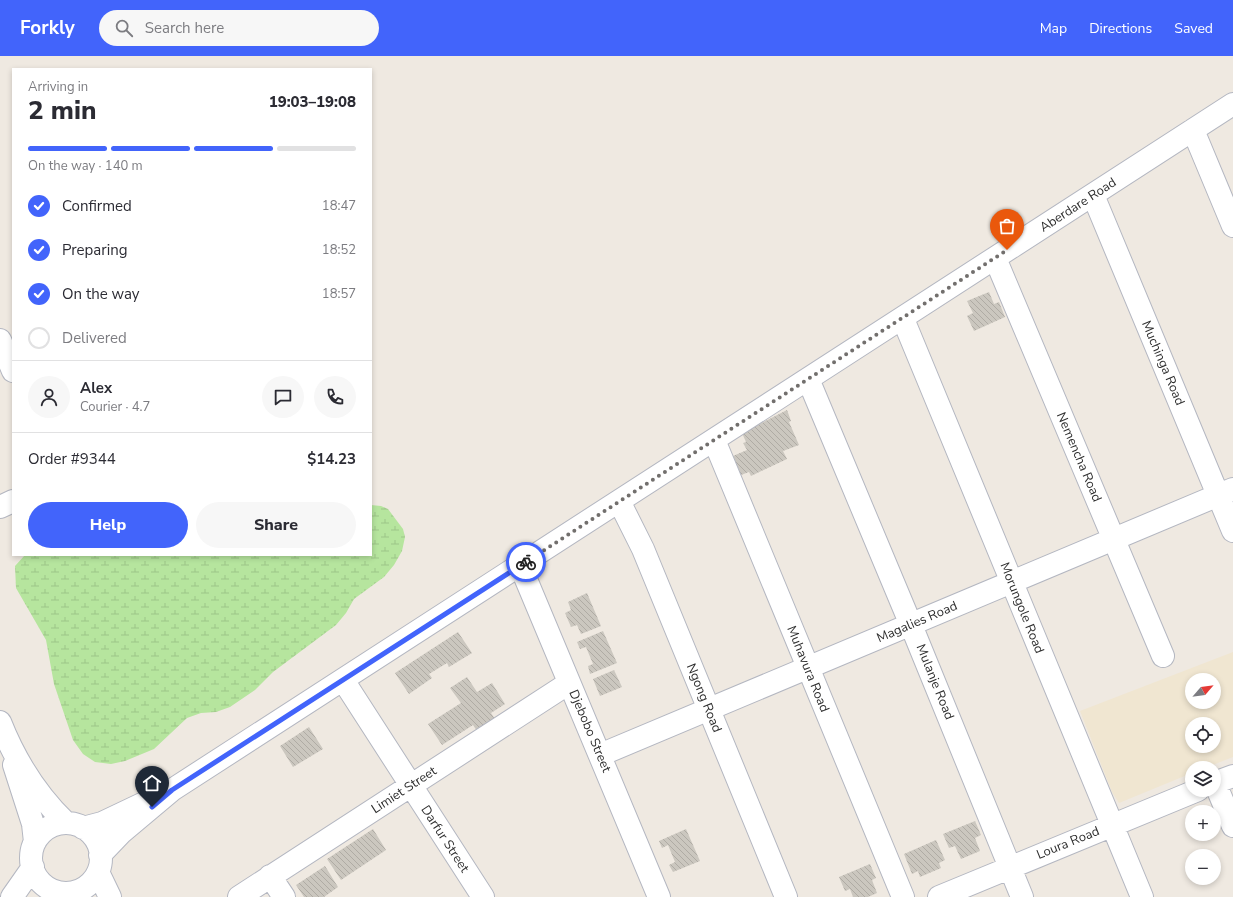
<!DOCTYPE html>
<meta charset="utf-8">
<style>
:root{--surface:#fff;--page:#f7f7f7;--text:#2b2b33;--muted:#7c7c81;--line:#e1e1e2;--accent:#4264fb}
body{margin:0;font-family:"Nunito Sans",sans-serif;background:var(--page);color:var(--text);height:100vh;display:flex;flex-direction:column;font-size:15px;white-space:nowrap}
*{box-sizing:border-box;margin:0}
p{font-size:13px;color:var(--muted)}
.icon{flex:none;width:22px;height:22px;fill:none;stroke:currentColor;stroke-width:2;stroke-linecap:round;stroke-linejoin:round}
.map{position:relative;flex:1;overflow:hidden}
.panel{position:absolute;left:12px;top:12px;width:360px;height:488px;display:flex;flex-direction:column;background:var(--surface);border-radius:0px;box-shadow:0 2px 6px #0003}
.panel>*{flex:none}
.needle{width:26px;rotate:62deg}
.buttons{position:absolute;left:1185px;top:617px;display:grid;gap:8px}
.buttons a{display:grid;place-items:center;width:36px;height:36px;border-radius:50%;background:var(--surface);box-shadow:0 2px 6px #0003;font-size:20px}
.pin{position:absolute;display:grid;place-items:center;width:34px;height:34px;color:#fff;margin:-41px -17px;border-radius:50% 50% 50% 0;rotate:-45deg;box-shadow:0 0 4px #0007}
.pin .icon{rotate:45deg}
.courier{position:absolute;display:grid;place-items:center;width:40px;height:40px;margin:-20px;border:3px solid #4264fb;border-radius:50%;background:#fff;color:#222;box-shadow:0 1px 5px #0007}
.summary em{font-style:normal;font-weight:800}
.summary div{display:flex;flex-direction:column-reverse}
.summary{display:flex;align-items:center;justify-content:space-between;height:68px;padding:0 16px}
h1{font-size:26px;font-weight:800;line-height:30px}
.bar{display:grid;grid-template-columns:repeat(4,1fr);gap:6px 4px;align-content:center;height:48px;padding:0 16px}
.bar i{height:5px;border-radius:3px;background:var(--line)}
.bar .selected{background:var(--accent)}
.bar p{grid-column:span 4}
.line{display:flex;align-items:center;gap:10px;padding:0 16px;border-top:1px solid var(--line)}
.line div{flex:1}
.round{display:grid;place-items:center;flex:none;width:42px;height:42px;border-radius:21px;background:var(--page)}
ol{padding:0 16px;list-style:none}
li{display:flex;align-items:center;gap:12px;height:44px}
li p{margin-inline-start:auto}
li .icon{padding:4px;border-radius:50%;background:var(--accent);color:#fff;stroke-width:4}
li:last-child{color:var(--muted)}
li i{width:22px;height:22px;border:2px solid var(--line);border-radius:50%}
.cta{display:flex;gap:8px;margin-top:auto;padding:8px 16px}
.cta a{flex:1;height:46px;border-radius:24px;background:var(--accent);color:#fff;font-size:16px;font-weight:800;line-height:46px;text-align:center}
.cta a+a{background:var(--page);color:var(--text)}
header{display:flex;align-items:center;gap:24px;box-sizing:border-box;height:56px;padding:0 20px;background:var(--accent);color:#fff}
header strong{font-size:19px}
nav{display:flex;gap:22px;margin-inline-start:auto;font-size:14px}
.search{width:280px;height:36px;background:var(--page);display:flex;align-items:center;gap:10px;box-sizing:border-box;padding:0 14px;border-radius:22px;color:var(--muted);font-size:15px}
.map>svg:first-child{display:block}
.education{fill:#f0e6d1;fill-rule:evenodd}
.wetland{fill:url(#wetland-marsh)}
.building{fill:url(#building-back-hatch)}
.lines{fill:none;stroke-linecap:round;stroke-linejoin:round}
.minor-casing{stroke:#b4b7c1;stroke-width:24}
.minor{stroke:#fff;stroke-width:22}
.done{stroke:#726f6d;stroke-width:4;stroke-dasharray:0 7.2}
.route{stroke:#4264fb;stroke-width:5}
.labels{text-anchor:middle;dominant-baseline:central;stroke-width:4;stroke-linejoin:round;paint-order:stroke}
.street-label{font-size:13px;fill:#2e2e2e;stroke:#fff}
</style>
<header>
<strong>Forkly</strong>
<div class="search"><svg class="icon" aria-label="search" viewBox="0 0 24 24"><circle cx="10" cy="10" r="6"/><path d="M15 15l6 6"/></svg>Search here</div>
<nav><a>Map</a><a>Directions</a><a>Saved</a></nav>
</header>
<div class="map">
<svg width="1233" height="841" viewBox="0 0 1233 841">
<defs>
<pattern id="wetland-marsh" width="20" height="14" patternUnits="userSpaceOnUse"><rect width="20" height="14" fill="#b6e59e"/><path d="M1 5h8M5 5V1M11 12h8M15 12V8" fill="none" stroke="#9dc588"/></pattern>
<pattern id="building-back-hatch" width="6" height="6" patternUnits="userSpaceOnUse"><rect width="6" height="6" fill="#cbc7bf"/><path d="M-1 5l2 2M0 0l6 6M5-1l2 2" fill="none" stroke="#afaba4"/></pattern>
</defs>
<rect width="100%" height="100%" fill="#efe9e1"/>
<path class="education" d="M 1233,596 L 1233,701 L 1205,712 L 1192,712 L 1192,717 L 1119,747 L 1112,736 L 1080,655 ZM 1192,624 L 1214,624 L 1214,646 L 1192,646 ZM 1192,668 L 1214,668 L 1214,690 L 1192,690 Z"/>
<path class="wetland" d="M 371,449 L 381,450 L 388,453 L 403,473 L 405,481 L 402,495 L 394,509 L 384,521 L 354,543 L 346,557 L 336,569 L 273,616 L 255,634 L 230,651 L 216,656 L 201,657 L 187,662 L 154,693 L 125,705 L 111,708 L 95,706 L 83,698 L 73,684 L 54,628 L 46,584 L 16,532 L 15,510 L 25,499 L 371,499 Z"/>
<path class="building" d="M 989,236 L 994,248 L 999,246 L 1005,261 L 974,275 L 967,260 L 973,257 L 967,245 Z
M 787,354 L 791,365 L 789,366 L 799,389 L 783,395 L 787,403 L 751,420 L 749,416 L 741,419 L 733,400 L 747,394 L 743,387 L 746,386 L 742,377 Z
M 587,537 L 601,570 L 581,578 L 577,569 L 571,571 L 565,557 L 571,554 L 568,546 Z
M 603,575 L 617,607 L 590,618 L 588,610 L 593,608 L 586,591 L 580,593 L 577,586 Z
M 458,576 L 472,597 L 449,611 L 447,607 L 429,618 L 432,622 L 409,638 L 395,617 Z
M 614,614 L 622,631 L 600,640 L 593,623 Z
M 467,621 L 477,636 L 492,627 L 505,648 L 491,657 L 495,663 L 477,675 L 473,669 L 442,689 L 428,668 L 461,647 L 450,632 Z
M 309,671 L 323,693 L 293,711 L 280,690 Z
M 975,765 L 981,779 L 975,782 L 980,795 L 961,803 L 955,790 L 949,792 L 943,778 Z
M 373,773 L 386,794 L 341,824 L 327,803 Z
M 686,773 L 700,805 L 673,816 L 669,809 L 675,806 L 668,789 L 662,792 L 659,785 Z
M 936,784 L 945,804 L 939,807 L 941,812 L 920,821 L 918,815 L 912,818 L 904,798 Z
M 870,808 L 876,822 L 872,824 L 877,837 L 868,841 L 853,841 L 850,833 L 845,835 L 839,821 Z
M 325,810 L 338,831 L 324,841 L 304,841 L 296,829 Z"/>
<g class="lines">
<g class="minor-casing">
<path id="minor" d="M 1193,74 L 1233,170
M 1093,139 L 1233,475
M 995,202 L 1163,600
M 903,263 L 1142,841
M 0,284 L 13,315
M 808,323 L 911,569 L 1022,841
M 714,384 L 903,841
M 619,445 L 643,493 L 786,841
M 0,451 L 13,445
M 520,509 L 659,841
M 343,624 L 483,841
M 0,666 C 15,704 37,739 66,767
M 600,699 L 1233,433
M 14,709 L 33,768 L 35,786
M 1214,727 L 1233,720
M 1215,727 L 1233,770
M31 802a35 35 0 1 1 70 0a35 35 0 1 1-70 0Z
M 83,772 L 102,767 L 142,748
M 100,799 L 122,776 L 172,734 L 1233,48
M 98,816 L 110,841
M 270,820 L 284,841
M 12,841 L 33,811
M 239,841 L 569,627
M 939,841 L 1198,734"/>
</g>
<use href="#minor" class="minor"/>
</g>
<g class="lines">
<path class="done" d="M 526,506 L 1007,194"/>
<path class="route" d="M 152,751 L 172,734 L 526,506"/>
</g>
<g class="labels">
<g class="street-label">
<text transform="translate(1078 149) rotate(-33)">Aberdare Road</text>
<text transform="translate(1163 307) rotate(67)">Muchinga Road</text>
<text transform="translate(1079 401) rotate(67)">Nemencha Road</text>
<text transform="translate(1022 552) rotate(68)">Morungole Road</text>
<text transform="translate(917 566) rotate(-23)">Magalies Road</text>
<text transform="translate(808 613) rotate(68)">Muhavura Road</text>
<text transform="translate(935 626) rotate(68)">Mulanje Road</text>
<text transform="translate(704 642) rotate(68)">Ngong Road</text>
<text transform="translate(590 675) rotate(67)">Djebobo Street</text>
<text transform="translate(404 734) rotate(-33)">Limiet Street</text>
<text transform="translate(445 783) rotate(57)">Darfur Street</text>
<text transform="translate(1068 787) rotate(-22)">Loura Road</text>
</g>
</g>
</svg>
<div class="buttons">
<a><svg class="needle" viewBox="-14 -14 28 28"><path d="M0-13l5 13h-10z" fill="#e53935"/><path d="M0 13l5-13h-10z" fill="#7c7c81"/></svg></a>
<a><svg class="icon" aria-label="locate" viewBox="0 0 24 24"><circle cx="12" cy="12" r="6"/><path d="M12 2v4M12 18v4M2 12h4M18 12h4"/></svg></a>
<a><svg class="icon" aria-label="layers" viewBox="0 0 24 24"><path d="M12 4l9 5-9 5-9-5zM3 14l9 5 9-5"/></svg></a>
<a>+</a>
<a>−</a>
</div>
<div class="pin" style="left:1007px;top:194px;background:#ea580c"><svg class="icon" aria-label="bag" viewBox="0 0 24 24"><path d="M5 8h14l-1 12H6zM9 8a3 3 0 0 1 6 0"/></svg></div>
<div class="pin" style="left:152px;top:751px;background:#1f2937"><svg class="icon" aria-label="home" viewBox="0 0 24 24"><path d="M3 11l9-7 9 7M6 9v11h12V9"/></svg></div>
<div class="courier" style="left:526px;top:506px"><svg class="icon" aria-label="bike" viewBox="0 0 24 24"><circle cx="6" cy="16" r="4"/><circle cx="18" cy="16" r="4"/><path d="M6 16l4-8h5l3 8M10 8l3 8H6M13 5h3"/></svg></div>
<section class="panel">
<div class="summary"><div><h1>2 min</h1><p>Arriving in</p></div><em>19:03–19:08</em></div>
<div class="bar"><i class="selected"></i><i class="selected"></i><i class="selected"></i><i></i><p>On the way · 140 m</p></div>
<ol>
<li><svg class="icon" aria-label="check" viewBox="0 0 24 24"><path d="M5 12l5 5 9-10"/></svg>Confirmed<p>18:47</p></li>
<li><svg class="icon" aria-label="check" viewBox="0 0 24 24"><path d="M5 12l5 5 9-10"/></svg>Preparing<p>18:52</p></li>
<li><svg class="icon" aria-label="check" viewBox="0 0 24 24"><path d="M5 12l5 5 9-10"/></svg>On the way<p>18:57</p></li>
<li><i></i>Delivered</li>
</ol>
<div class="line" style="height:72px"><a class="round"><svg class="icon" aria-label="person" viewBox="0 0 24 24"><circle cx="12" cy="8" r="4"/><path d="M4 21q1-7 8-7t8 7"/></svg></a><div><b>Alex</b><p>Courier · 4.7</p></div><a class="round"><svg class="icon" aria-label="chat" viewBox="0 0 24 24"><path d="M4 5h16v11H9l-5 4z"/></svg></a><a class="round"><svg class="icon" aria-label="phone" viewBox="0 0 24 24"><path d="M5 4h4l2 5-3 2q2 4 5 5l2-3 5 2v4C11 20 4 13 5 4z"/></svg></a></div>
<div class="line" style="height:52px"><div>Order #9344</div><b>$14.23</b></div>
<div class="cta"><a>Help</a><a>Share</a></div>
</section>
</div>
